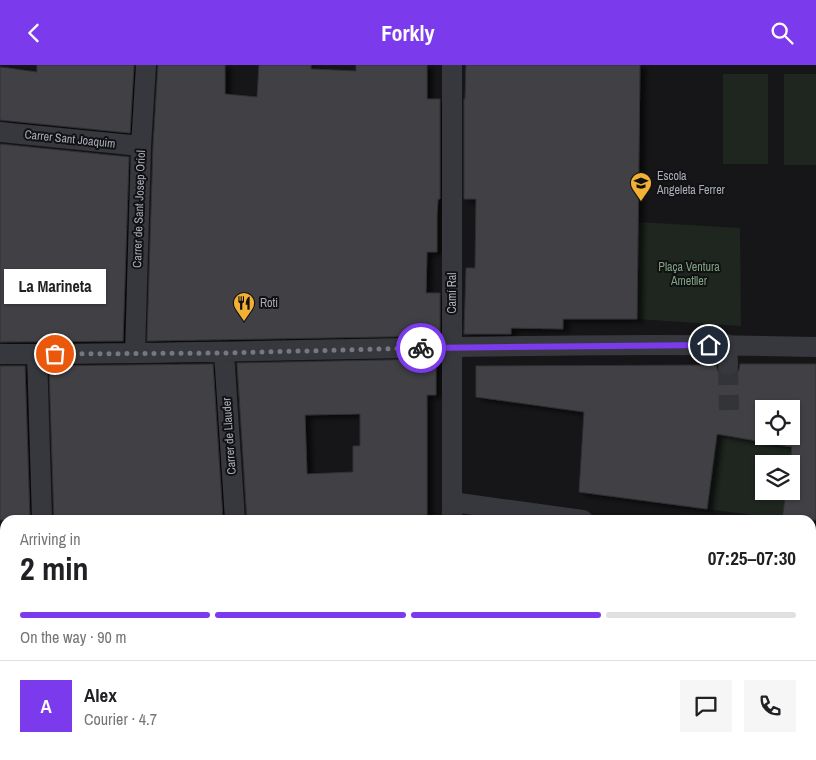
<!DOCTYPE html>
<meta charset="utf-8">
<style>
:root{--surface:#fff;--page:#f6f6f6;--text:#202124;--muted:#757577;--line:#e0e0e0;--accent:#7c3aed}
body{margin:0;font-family:"Archivo Narrow",sans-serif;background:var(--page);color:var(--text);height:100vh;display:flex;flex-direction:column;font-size:19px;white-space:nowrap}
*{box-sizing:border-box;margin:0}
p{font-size:16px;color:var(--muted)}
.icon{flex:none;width:28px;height:28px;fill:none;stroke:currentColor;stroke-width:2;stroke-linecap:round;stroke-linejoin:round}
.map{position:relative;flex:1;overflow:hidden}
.panel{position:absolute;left:0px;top:450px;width:816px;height:245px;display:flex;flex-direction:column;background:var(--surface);border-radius:15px 15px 0 0;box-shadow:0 1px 4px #0004}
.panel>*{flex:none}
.tools{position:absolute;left:755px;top:335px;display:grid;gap:10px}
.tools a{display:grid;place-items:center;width:45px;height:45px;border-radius:0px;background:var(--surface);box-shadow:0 1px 4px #0004;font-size:25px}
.pin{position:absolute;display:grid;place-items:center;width:42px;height:42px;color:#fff;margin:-21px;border:2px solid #fff;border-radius:50%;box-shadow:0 1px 5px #0007}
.courier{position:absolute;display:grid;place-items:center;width:50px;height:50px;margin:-25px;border:4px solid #7c3aed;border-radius:50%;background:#fff;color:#222;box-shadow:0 1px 6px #0007}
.bubble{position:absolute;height:35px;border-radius:0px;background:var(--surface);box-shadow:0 1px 4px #0004;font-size:16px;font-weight:800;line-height:35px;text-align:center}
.headline em{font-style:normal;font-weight:800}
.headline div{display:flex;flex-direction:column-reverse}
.headline{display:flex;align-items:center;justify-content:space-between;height:85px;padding:0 20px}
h1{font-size:32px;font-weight:800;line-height:38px}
.bar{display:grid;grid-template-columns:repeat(4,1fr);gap:8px 5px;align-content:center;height:60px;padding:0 20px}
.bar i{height:6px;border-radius:4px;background:var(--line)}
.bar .selected{background:var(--accent)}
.bar p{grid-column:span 4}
.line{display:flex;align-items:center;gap:12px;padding:0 20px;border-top:1px solid var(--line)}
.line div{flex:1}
.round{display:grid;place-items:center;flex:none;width:52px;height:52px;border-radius:0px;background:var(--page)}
header{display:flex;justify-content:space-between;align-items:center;height:65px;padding:0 20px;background:var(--accent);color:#fff;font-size:22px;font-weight:800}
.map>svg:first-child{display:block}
.green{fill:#1e261f}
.building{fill:#404145;stroke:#303034;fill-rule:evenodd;filter:url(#shadow)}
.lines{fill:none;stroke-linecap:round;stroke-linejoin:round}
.street-tunnel{stroke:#333438;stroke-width:20;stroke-dasharray:20 10;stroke-linecap:butt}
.street{stroke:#37383d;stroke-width:20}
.done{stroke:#757880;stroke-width:5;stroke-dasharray:0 9}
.route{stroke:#7c3aed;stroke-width:6}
.labels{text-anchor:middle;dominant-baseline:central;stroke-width:4;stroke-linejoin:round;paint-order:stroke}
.street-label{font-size:12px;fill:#a8adb8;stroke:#111113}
.poi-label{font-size:12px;fill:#a8adb8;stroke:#111113;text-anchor:start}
.park-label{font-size:12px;fill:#7fa381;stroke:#111113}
</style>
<header><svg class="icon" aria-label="back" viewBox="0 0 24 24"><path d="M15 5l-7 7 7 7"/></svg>Forkly<svg class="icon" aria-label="search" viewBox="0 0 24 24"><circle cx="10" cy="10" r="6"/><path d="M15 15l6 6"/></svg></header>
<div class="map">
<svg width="816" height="695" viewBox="0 0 816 695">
<defs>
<filter id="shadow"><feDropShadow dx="5.5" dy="3" stdDeviation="2.5" flood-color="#0009"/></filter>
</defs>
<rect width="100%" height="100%" fill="#161618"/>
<path class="green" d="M 723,9 L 768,9 L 768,99 L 723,99 Z
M 784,9 L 816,9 L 816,100 L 784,100 Z
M 638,157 L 740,163 L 741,261 L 637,254 Z
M 717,345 L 743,373 L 792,382 L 790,399 L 764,399 L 764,426 L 786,426 L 782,454 L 707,444 L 717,369 Z
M 811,613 L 816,613 L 816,695 L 724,695 L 713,693 L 713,690 L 811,690 Z"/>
<path class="building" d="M 37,0 L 134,0 L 130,68 L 0,55 L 0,2 L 37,7 Z
M 158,0 L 225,0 L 225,29 L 257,32 L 259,0 L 311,0 L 311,4 L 356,6 L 356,0 L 427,0 L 427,34 L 440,34 L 440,134 L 438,134 L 437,151 L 437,187 L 427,187 L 426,228 L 440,228 L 440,269 L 435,271 L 147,276 L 153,82 Z
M 466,0 L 640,0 L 637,254 L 563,254 L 563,264 L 511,263 L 511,269 L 464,269 L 466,203 L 475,203 L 476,134 L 464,134 L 464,34 L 465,34 Z
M 0,79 L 129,92 L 123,276 L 0,277 Z
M 436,294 L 436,330 L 427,330 L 427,455 L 247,455 L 237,298 ZM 360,349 L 360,381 L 353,381 L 353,407 L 307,409 L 305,350 Z
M 213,299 L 223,455 L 162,455 L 162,453 L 158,452 L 117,452 L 117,455 L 54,455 L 49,301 Z
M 740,299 L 816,299 L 816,455 L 782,455 L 786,426 L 791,426 L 791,399 L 790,399 L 792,382 L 717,369 L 707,444 L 579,427 L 584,347 L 476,332 L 476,301 L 716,300 L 718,307 L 723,311 L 728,312 L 735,310 L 739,305 ZM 764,344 L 791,344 L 791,371 L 764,371 Z
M 0,301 L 25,301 L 30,455 L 0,455 Z"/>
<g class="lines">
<path class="street-tunnel" d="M 728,300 L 729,345"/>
<path class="street" d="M 452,0 L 452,455
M 0,67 L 141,81
M 727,279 L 728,300
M 135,288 L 141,81 L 146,0
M 224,288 L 235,455
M 0,289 C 272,289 544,275 816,282
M 37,289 L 42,455
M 452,437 L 583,455
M 811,485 L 816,486
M 0,605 L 5,606
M 50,690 L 50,695
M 252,690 L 252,695
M 454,690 L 455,695
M 610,690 L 642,695"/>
</g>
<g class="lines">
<path class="done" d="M 55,289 L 224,288 L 421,283"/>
<path class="route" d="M 421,283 L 709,280"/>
</g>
<defs>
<g id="school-pin" transform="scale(1.125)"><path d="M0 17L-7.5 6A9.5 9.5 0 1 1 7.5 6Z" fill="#f2b134" stroke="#111113"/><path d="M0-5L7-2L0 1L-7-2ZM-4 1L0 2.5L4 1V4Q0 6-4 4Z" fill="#111"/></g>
<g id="restaurant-pin" transform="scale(1.125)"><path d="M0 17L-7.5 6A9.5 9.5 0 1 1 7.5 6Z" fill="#f2b134" stroke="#111113"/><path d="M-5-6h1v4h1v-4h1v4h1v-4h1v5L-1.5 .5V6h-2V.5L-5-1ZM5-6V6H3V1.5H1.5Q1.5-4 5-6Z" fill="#111"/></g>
</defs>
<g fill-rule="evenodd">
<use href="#school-pin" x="641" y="118"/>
<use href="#restaurant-pin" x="244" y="238"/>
</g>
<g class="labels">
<g class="street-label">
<text transform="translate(70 74) rotate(6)">Carrer Sant Joaquim</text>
<text transform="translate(139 144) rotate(-88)">Carrer de Sant Josep Oriol</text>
<text transform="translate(452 228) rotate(-90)">Camí Ral</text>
<text transform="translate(229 371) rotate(-94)">Carrer de Llauder</text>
</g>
<g class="poi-label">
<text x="657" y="111">Escola<tspan x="657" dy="14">Angeleta Ferrer</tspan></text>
<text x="260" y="238">Roti</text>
</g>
<g class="park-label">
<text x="689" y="202">Plaça Ventura<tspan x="689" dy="14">Ametller</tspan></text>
</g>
</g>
</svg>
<div class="tools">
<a><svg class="icon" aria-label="locate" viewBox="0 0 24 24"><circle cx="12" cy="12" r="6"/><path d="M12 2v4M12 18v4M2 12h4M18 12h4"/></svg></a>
<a><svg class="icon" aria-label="layers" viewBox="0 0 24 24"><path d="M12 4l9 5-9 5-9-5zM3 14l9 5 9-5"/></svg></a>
</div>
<div class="pin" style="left:55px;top:289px;background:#ea580c"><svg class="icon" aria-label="bag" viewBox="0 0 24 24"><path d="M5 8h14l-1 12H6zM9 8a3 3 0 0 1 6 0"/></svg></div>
<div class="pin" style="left:709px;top:280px;background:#1f2937"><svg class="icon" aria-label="home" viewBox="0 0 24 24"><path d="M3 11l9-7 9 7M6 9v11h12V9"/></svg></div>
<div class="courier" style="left:421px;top:283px"><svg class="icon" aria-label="bike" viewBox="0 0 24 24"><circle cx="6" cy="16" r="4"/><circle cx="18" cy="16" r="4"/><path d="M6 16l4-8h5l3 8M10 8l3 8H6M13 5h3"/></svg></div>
<div class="bubble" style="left:4px;top:204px;width:102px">La Marineta</div>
<section class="panel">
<div class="headline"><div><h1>2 min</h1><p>Arriving in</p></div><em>07:25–07:30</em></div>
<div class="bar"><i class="selected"></i><i class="selected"></i><i class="selected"></i><i></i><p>On the way · 90 m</p></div>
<div class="line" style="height:90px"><b class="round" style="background:var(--accent);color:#fff">A</b><div><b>Alex</b><p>Courier · 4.7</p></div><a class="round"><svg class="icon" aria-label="chat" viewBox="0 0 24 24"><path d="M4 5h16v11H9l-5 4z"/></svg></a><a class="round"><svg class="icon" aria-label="phone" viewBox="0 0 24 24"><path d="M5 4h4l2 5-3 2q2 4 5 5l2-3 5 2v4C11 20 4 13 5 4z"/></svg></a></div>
</section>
</div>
